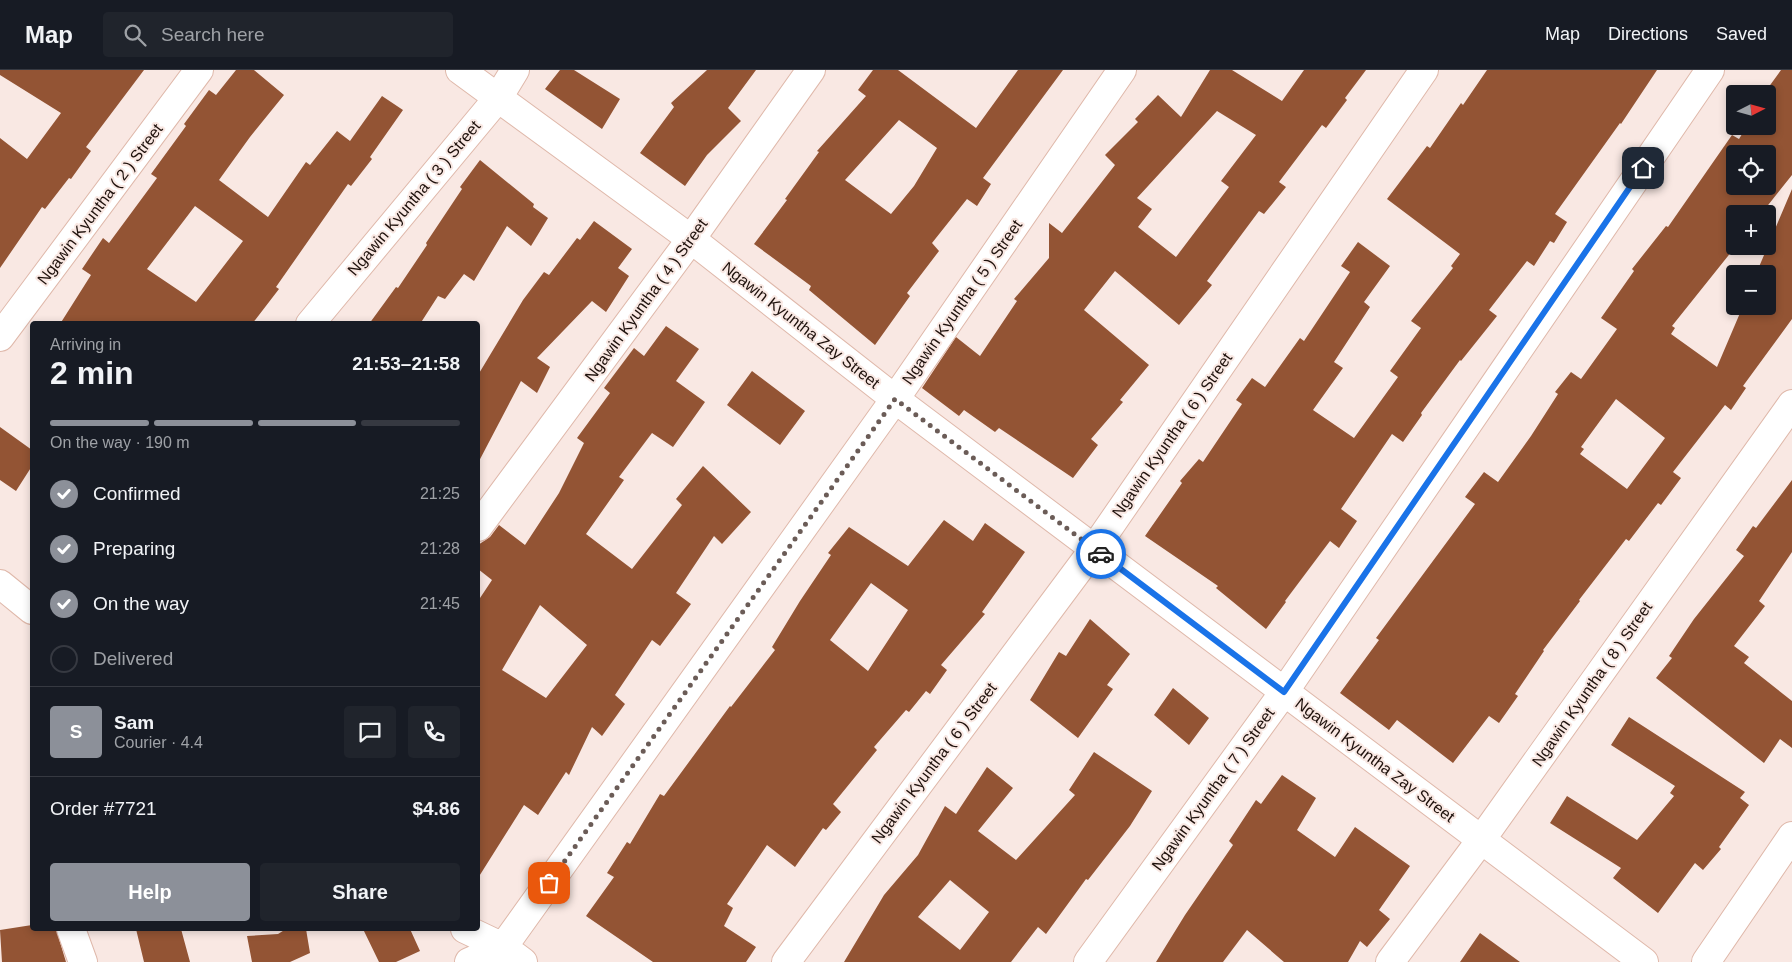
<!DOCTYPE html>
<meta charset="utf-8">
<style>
:root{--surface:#171b24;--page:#20242c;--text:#f1f3f6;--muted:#9ea1a6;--line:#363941;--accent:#8c9099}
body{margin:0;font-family:Helvetica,sans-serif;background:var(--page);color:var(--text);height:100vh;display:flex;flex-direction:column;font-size:19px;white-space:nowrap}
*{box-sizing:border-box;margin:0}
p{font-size:16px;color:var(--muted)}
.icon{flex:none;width:28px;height:28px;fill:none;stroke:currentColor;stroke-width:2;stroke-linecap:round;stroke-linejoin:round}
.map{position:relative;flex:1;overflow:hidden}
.panel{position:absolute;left:30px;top:251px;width:450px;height:610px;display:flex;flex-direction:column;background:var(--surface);border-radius:5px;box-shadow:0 2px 8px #0003}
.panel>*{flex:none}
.needle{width:32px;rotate:84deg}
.tools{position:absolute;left:1726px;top:15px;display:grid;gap:10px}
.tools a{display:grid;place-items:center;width:50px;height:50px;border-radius:5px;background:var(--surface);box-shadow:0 2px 8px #0003;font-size:25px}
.pin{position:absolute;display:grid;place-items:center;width:42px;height:42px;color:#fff;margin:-21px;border-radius:10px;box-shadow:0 2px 8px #0006}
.courier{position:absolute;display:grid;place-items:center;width:50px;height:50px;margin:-25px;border:4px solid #1a73e8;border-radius:50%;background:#fff;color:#222;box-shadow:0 1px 6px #0007}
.summary em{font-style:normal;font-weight:700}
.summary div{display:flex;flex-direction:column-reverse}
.summary{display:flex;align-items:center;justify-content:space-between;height:85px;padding:0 20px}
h1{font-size:32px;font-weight:700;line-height:38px}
.bar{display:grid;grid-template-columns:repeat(4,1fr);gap:8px 5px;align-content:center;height:60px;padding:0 20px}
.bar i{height:6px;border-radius:4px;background:var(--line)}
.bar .selected{background:var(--accent)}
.bar p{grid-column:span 4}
.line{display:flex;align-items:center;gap:12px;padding:0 20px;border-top:1px solid var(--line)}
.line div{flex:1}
.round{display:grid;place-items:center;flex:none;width:52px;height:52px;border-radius:5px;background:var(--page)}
ol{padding:0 20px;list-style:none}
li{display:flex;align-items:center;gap:15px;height:55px}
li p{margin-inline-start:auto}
li .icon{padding:5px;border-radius:50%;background:var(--accent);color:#fff;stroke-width:4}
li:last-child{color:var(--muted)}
li i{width:28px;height:28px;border:2px solid var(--line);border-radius:50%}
.primary-button{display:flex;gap:10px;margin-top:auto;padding:10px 20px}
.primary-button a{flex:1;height:58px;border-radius:5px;background:var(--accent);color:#fff;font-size:20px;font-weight:700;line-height:58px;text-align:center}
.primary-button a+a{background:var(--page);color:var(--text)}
header{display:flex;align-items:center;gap:30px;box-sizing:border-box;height:70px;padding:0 25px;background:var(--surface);border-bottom:1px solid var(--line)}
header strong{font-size:24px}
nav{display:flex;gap:28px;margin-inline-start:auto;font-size:18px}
.search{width:350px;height:45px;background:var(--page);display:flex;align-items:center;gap:12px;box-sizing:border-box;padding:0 18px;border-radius:5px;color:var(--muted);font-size:19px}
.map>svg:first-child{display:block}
.building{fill:#935434;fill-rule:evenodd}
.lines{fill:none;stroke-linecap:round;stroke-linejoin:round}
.minor-casing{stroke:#dfb8aa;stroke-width:30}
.minor{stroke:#fff;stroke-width:28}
.done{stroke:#6b5c57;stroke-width:5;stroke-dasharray:0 9}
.route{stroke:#1a73e8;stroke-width:6}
.labels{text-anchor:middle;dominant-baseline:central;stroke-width:4;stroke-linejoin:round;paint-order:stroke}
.street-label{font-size:16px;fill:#1e110c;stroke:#f9e8e3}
</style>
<header>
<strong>Map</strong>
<div class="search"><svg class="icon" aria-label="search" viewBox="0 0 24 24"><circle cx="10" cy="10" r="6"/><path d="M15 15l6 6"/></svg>Search here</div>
<nav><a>Map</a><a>Directions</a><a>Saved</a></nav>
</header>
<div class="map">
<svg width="1792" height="892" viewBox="0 0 1792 892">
<rect width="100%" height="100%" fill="#f9e8e3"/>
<path class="building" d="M 0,0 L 144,0 L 86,77 L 91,81 L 71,109 L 69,108 L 45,139 L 42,137 L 0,198 L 0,68 L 27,89 L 61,43 L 0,5 Z
M 236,0 L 254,0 L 284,25 L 250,67 L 219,110 L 268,147 L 306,92 L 310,95 L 337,61 L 350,71 L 382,26 L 403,40 L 370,87 L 372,89 L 351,116 L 348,114 L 276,217 L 279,219 L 252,254 L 60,254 L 91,205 L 82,199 L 103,168 L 109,173 L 157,108 L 151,104 L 186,56 L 184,54 L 209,20 L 216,25 ZM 195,136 L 243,171 L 196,232 L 147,199 Z
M 560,0 L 574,0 L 620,29 L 602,59 L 545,19 Z
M 707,0 L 756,0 L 728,38 L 741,51 L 707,85 L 685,116 L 640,83 L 674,37 L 671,33 Z
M 873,0 L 898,0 L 976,58 L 1018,0 L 1063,0 L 983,108 L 991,114 L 977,136 L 967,129 L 932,173 L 939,181 L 907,223 L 910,226 L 875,275 L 809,220 L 811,216 L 754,174 L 787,130 L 785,129 L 819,82 L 817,81 L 866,26 L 858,20 ZM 899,50 L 937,78 L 914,116 L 891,144 L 845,110 Z
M 1210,0 L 1232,0 L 1282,31 L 1304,0 L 1366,0 L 1345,28 L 1347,30 L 1326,58 L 1322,55 L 1279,112 L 1286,117 L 1264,144 L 1259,141 L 1207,211 L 1212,215 L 1179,255 L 1115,201 L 1084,240 L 1149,295 L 1120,330 L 1123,332 L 1091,369 L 1098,375 L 1073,408 L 999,358 L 995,362 L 964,340 L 959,346 L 922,318 L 956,267 L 980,286 L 1017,231 L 1014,229 L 1049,188 L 1049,153 L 1062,163 L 1115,95 L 1105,85 L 1138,52 L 1135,49 L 1158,25 L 1181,47 ZM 1217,41 L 1256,65 L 1221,111 L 1229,117 L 1176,187 L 1138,157 L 1152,139 L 1137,128 Z
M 1487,0 L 1657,0 L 1621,54 L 1620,53 L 1555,144 L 1567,152 L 1554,173 L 1550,171 L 1534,196 L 1527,191 L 1489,240 L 1497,246 L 1461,291 L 1460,290 L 1421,343 L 1422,345 L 1403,372 L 1392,364 L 1341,439 L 1357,451 L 1339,478 L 1330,471 L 1285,531 L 1286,532 L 1266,559 L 1216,518 L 1218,516 L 1145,466 L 1182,413 L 1180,411 L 1199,389 L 1203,392 L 1242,334 L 1236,330 L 1252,308 L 1265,317 L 1300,268 L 1304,271 L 1350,202 L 1341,196 L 1358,172 L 1390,196 L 1364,232 L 1370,237 L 1334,292 L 1343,298 L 1313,340 L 1354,368 L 1398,307 L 1390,301 L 1421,258 L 1411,251 L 1453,198 L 1451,196 L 1460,184 L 1387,129 L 1427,76 L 1430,78 L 1461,33 L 1463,35 Z
M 1781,0 L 1792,0 L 1792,105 L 1761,144 L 1735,144 L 1736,176 L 1672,256 L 1675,258 L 1671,264 L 1717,297 L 1743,236 L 1768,236 L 1768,204 L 1756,204 L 1792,119 L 1792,249 L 1743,316 L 1746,318 L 1731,340 L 1725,335 L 1673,402 L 1681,408 L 1661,435 L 1658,433 L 1629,471 L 1626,469 L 1579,530 L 1580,531 L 1543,580 L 1544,581 L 1515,624 L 1518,626 L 1499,653 L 1489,646 L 1453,693 L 1397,650 L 1389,660 L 1340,623 L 1379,570 L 1376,568 L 1475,434 L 1465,427 L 1484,402 L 1498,412 L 1531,366 L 1558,324 L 1555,322 L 1571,302 L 1581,309 L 1617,259 L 1601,248 L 1634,201 L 1632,199 L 1666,156 L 1668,157 L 1732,65 L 1739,69 L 1747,56 L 1768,56 L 1768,18 ZM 1735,84 L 1768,84 L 1768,116 L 1735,116 ZM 1616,329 L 1665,368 L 1627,419 L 1580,384 L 1584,379 L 1581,377 Z
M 480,90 L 534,134 L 533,137 L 548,148 L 531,176 L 507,156 L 474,211 L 464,204 L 445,229 L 438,226 L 420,254 L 369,254 L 396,217 L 398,218 L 427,175 L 426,173 L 462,119 L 460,117 Z
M 594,151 L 632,179 L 618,198 L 629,206 L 606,242 L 592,231 L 537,288 L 550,297 L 537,323 L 521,311 L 478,393 L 478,305 L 523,230 L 544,202 L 549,205 L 577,168 L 580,170 Z
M 666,256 L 699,279 L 676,311 L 705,332 L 673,377 L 652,363 L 619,407 L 624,410 L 586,464 L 632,499 L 682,435 L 676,429 L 703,396 L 751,442 L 722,474 L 714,466 L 676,523 L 691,534 L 660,576 L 652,570 L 615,625 L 625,634 L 602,666 L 592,657 L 569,705 L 566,702 L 538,745 L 524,735 L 478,808 L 478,531 L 492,510 L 478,499 L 478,475 L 490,467 L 499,455 L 525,475 L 559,423 L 584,373 L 577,368 L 610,323 L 604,318 L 634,278 L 644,286 ZM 540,535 L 587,575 L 546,628 L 502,600 Z
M 752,301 L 805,341 L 780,375 L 727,335 Z
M 0,357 L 32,380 L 32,396 L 16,421 L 0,410 Z
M 1792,410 L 1792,482 L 1759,531 L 1765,536 L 1734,576 L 1749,587 L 1744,593 L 1792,631 L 1792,678 L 1780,669 L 1764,693 L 1656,608 L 1672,588 L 1669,586 L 1694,549 L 1744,486 L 1736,480 L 1753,456 L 1756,458 Z
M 944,450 L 973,471 L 985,453 L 1025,482 L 982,542 L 985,544 L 941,595 L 947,600 L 930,624 L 926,621 L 909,642 L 906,640 L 874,677 L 877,680 L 833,734 L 841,742 L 826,760 L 823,758 L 795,797 L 767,775 L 727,834 L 733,838 L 724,856 L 756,877 L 746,892 L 653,892 L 586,846 L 614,807 L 607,803 L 627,772 L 630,774 L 660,724 L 664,726 L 730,636 L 731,637 L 775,580 L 772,577 L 800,531 L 831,485 L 828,483 L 849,457 L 908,496 ZM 871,513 L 908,540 L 868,601 L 830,570 Z
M 1090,549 L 1130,584 L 1107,615 L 1113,619 L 1078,668 L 1030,630 L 1059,582 L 1066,586 Z
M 1173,618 L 1209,648 L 1189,675 L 1154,645 Z
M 1629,647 L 1745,722 L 1740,728 L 1749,735 L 1719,777 L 1721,779 L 1703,800 L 1695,793 L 1658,843 L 1613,808 L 1621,798 L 1550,753 L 1567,726 L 1637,770 L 1674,726 L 1670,723 L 1675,716 L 1611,675 Z
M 1094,682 L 1152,721 L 1130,756 L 1088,810 L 1086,809 L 1046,864 L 1038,857 L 1011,892 L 844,892 L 884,825 L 918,785 L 945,736 L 956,744 L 987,697 L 1013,718 L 978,761 L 1016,790 L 1075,725 L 1069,720 ZM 950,810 L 989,842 L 960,880 L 918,847 Z
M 1282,705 L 1316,728 L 1297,760 L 1335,787 L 1355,757 L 1410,796 L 1379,840 L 1390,849 L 1367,877 L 1360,871 L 1348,892 L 1284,892 L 1247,860 L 1223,892 L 1156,892 L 1185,845 L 1233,775 L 1229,771 L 1256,730 L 1261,734 Z
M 32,855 L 32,859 L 56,859 L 66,892 L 2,892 L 0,860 Z
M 136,859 L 181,859 L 190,892 L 144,892 Z
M 286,859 L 306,859 L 310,883 L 290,892 L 252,892 L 247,866 L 278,864 Z
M 363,859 L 410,859 L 420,881 L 396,892 L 379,892 Z
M 1480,863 L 1520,892 L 1460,892 Z"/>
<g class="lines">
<g class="minor-casing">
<path id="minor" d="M 460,0 L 691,169 L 895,329 L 1644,892
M 310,254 L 498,28 L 515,0
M 0,267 L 199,0
M 478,457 L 691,169 L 811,0
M 0,514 L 32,540
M 71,859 L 83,892
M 465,859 L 503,877 L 523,892
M 503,877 L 895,329 L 1122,0
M 469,892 L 503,877
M 786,892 L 1094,479 L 1424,0
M 1088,892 L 1284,622 L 1710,0
M 1390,892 L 1481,770 L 1792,334
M 1706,892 L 1792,766"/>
</g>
<use href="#minor" class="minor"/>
</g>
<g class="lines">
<path class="done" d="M 549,813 L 895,329 L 1101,484"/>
<path class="route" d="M 1101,484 L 1284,622 L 1643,98"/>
</g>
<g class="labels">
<g class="street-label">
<text transform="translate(414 128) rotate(-50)">Ngawin Kyuntha ( 3 ) Street</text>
<text transform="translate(100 134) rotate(-53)">Ngawin Kyuntha ( 2 ) Street</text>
<text transform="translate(646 230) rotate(-54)">Ngawin Kyuntha ( 4 ) Street</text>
<text transform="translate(962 232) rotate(-55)">Ngawin Kyuntha ( 5 ) Street</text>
<text transform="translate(801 255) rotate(38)">Ngawin Kyuntha Zay Street</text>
<text transform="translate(1172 365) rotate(-55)">Ngawin Kyuntha ( 6 ) Street</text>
<text transform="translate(1592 614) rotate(-55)">Ngawin Kyuntha ( 8 ) Street</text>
<text transform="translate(1375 690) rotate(37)">Ngawin Kyuntha Zay Street</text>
<text transform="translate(934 693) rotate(-53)">Ngawin Kyuntha ( 6 ) Street</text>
<text transform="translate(1213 719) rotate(-54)">Ngawin Kyuntha ( 7 ) Street</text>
</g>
</g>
</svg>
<div class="tools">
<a><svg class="needle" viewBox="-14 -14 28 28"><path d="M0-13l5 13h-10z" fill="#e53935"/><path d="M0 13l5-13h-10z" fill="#9ea1a6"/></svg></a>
<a><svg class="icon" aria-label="locate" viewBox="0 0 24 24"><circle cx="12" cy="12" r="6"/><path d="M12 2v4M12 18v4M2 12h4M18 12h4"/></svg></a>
<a>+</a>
<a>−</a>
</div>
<div class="pin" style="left:549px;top:813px;background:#ea580c"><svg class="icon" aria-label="bag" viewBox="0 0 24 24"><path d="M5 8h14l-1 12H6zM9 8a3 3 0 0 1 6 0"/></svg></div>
<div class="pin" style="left:1643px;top:98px;background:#1f2937"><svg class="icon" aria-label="home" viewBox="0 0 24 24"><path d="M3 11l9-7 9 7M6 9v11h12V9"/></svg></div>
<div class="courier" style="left:1101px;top:484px"><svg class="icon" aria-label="car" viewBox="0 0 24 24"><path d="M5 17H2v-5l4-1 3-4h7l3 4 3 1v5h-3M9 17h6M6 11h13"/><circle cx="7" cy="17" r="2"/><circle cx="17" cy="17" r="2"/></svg></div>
<section class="panel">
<div class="summary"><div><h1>2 min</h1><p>Arriving in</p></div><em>21:53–21:58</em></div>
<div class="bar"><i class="selected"></i><i class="selected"></i><i class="selected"></i><i></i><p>On the way · 190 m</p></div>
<ol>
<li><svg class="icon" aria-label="check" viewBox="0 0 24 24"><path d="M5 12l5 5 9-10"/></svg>Confirmed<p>21:25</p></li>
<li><svg class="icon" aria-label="check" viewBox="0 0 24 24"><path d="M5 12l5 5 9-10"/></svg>Preparing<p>21:28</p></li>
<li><svg class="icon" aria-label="check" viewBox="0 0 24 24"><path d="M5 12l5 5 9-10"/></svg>On the way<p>21:45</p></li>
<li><i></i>Delivered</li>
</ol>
<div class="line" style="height:90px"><b class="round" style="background:var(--accent);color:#fff">S</b><div><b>Sam</b><p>Courier · 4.4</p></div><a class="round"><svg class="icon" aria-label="chat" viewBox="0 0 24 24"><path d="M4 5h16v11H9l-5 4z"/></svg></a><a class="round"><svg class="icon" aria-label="phone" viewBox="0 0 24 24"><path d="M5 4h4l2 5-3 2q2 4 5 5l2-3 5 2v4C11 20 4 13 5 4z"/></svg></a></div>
<div class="line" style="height:65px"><div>Order #7721</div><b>$4.86</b></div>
<div class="primary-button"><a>Help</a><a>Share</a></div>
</section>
</div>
